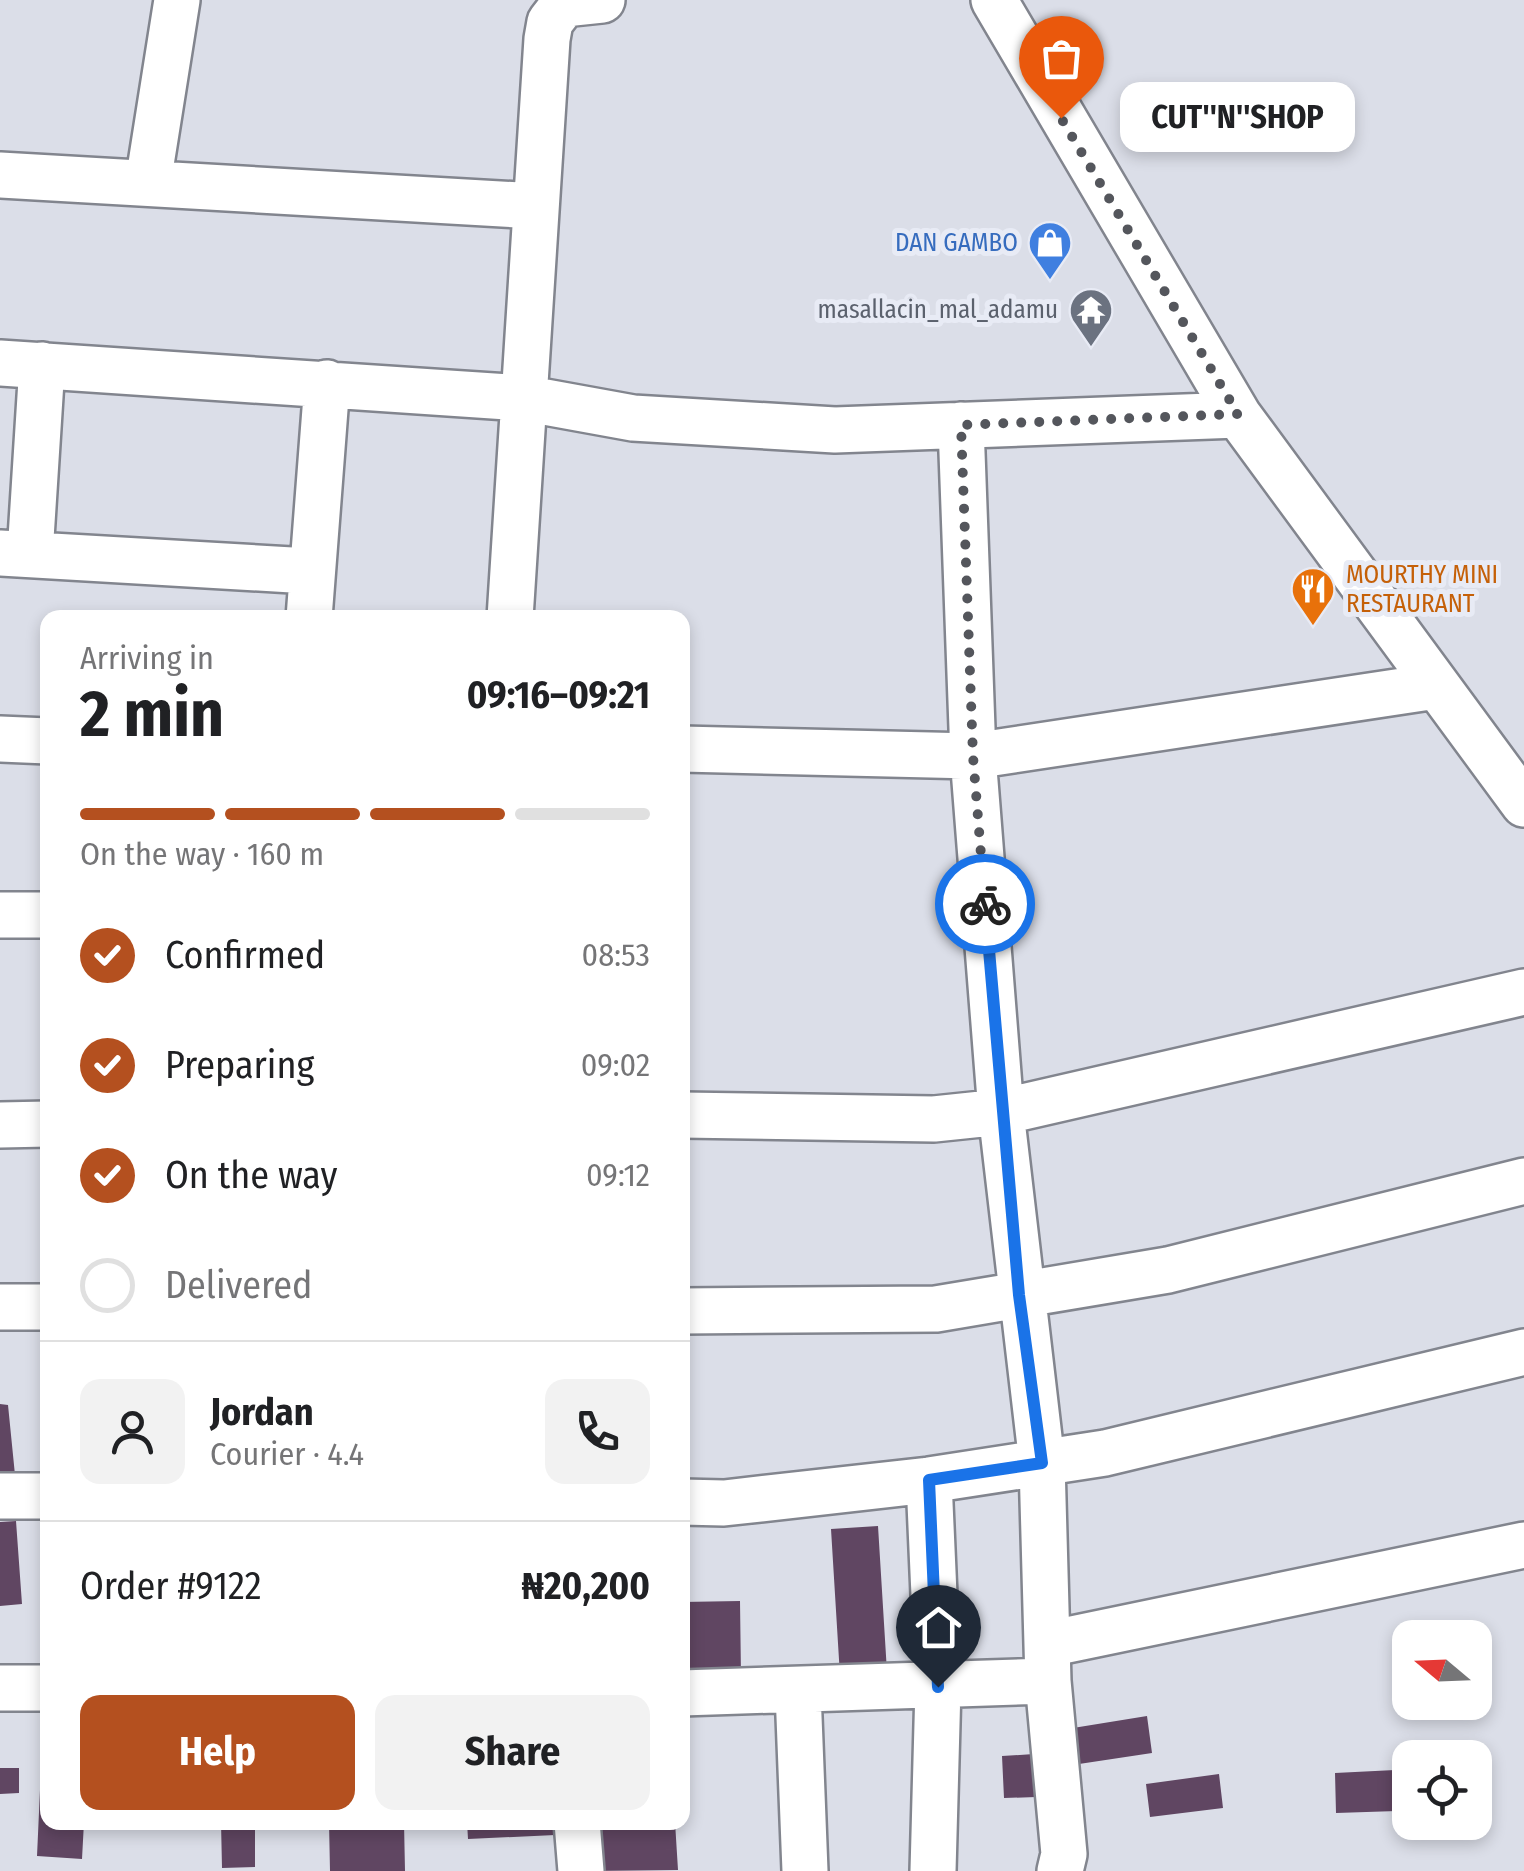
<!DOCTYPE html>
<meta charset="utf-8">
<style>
:root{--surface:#fff;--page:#f2f2f2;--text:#202124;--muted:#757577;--line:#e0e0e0;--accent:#b4501f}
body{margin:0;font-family:"Fira Sans Condensed",sans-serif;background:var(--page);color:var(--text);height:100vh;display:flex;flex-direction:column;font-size:38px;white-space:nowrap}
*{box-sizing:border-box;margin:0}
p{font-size:32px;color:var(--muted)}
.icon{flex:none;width:55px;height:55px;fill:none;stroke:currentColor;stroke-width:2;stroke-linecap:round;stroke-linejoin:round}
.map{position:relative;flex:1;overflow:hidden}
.drawer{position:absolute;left:40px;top:610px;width:650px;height:1220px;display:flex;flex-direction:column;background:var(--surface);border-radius:20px;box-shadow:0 5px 15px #0003}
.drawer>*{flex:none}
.needle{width:65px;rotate:289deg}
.fabs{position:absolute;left:1392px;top:1620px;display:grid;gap:20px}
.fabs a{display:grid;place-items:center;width:100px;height:100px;border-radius:20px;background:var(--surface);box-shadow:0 5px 15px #0003;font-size:50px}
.pin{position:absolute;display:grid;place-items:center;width:85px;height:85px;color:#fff;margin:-102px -42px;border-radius:50% 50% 50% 0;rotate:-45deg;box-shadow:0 0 10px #0007}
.pin .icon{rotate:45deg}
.courier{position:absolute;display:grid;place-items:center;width:100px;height:100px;margin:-50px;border:8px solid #1a73e8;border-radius:50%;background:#fff;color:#222;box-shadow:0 2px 12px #0007}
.bubble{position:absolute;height:70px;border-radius:20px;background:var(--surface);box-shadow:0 5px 15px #0003;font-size:32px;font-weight:700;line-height:70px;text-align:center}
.headline em{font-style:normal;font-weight:700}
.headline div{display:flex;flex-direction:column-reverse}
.headline{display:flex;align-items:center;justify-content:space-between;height:170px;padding:0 40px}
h1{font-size:65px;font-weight:700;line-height:75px}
.bar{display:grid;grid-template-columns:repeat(4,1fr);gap:15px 10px;align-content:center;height:120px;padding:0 40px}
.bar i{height:12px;border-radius:8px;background:var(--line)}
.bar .current{background:var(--accent)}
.bar p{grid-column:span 4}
.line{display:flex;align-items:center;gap:25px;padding:0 40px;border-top:2px solid var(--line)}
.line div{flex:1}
.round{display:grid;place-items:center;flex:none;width:105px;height:105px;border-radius:20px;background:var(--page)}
ol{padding:0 40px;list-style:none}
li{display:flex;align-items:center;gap:30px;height:110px}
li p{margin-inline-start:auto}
li .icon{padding:10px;border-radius:50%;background:var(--accent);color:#fff;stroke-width:4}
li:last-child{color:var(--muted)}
li i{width:55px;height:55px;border:5px solid var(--line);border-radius:50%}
.primary-button{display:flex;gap:20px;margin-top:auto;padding:20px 40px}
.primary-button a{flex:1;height:115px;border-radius:20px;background:var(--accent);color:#fff;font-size:40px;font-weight:700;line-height:115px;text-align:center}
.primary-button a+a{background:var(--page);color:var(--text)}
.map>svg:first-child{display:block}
.building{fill:#604662}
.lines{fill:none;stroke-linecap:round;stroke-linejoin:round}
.minor-casing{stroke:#82858e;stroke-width:50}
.minor{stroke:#fff;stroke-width:45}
.done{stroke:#54565c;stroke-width:10;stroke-dasharray:0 18}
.route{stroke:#1a73e8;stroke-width:12}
.labels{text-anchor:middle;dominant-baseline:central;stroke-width:10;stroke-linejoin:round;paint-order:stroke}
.shop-label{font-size:25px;fill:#366cbe;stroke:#e8ebf5;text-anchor:end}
.worship-label{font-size:25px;fill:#5b616d;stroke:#e8ebf5;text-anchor:end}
.food-label{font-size:25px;fill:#c56008;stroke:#e8ebf5;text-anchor:start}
</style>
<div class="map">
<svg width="1524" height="1871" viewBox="0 0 1524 1871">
<rect width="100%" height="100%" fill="#dbdee8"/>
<path class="building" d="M 0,1404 L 8,1405 L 16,1485 L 0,1485 Z
M 16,1521 L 22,1604 L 0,1606 L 0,1522 Z
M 878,1526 L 887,1672 L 840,1676 L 831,1529 Z
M 740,1601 L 741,1677 L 682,1677 L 682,1602 Z
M 1147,1716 L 1152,1753 L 1079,1764 L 1073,1728 Z
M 1034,1754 L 1036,1797 L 1004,1798 L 1002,1756 Z
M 0,1768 L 19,1768 L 19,1793 L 0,1794 Z
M 1395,1770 L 1397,1811 L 1336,1813 L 1335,1773 Z
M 1219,1774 L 1223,1808 L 1150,1817 L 1146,1784 Z
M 40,1790 L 48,1790 L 48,1822 L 84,1822 L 82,1859 L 37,1856 Z
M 221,1822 L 255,1822 L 255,1867 L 222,1868 Z
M 329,1822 L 404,1822 L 405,1871 L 330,1871 Z
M 467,1822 L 555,1822 L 555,1835 L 468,1839 Z
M 587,1822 L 675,1822 L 678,1870 L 590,1871 Z"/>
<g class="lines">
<g class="minor-casing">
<path id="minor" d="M 994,0 L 1238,415 L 1524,804
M 0,175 L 536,206
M 148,183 L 177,0
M 0,363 L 523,398 L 633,418 L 835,430 L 1238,415
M 961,425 L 973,756 L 1001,1112 L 1042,1463 L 1048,1681 L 1064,1854 L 1060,1871
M 0,553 L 309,571
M 30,554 L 42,365
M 309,618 L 327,383
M 510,618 L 547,39 L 550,22 L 564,4 L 602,0
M 0,739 L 48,741
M 682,749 L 973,756 L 1436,686
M 0,915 L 48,915
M 682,1115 L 934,1119 L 1001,1112 L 1524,992
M 0,1125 L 48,1124
M 0,1307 L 48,1307
M 682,1311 L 936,1309 L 1168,1270 L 1524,1181
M 929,1480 L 938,1687 L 933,1871
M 0,1496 L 48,1496
M 682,1502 L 724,1503 L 929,1480 L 1105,1453 L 1524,1352
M 1048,1644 L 1524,1545
M 0,1688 L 48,1688
M 798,1691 L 805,1871
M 682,1693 L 1048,1681
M 577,1822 L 581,1871"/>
</g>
<use href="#minor" class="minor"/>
</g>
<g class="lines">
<path class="done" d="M 985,904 L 973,756 L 961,425 L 1238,414 L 1061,118"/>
<path class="route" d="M 938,1687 L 929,1480 L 1042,1463 L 1019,1295 L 985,904"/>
</g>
<defs>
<g id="shop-pin" transform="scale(2.25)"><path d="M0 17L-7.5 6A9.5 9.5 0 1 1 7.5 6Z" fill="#3f7fe0" stroke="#e8ebf5"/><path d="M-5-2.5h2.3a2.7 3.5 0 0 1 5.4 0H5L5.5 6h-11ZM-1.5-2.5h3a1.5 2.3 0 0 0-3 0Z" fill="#fff"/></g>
<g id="temple-pin" transform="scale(2.25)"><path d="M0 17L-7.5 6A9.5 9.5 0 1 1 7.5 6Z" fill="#6b7280" stroke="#e8ebf5"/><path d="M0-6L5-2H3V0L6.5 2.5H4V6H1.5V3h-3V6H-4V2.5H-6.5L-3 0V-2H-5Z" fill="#fff"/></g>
<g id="restaurant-pin" transform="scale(2.25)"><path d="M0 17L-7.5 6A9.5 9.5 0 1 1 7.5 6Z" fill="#e8710a" stroke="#e8ebf5"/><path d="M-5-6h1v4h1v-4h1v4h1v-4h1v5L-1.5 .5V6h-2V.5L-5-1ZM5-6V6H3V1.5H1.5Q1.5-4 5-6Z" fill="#fff"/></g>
</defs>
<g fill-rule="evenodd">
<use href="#shop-pin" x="1050" y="243"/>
<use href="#temple-pin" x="1091" y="310"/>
<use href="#restaurant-pin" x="1313" y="589"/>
</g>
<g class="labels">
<g class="shop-label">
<text x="1018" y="243">DAN GAMBO</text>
</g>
<g class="worship-label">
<text x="1058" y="310">masallacin_mal_adamu</text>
</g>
<g class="food-label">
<text x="1346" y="575">MOURTHY MINI<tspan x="1346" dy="29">RESTAURANT</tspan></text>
</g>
</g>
</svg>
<div class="fabs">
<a><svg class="needle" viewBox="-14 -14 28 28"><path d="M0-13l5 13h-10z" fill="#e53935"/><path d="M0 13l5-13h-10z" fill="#757577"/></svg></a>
<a><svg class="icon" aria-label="locate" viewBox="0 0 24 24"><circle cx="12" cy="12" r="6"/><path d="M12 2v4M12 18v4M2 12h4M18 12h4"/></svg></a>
</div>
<div class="pin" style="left:1061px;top:118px;background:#ea580c"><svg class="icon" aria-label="bag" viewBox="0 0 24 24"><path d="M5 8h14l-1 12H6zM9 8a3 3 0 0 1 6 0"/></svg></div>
<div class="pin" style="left:938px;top:1687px;background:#1f2937"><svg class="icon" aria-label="home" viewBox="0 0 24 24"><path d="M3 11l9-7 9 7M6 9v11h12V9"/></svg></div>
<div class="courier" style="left:985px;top:904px"><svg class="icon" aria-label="bike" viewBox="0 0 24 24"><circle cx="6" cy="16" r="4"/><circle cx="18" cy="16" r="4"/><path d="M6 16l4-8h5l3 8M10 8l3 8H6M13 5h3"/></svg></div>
<div class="bubble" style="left:1120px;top:82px;width:235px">CUT''N''SHOP</div>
<section class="drawer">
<div class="headline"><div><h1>2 min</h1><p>Arriving in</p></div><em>09:16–09:21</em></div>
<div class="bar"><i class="current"></i><i class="current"></i><i class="current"></i><i></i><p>On the way · 160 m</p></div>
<ol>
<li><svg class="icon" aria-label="check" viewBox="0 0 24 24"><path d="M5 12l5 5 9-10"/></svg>Confirmed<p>08:53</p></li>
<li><svg class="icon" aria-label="check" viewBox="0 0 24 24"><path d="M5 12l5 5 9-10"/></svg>Preparing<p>09:02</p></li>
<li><svg class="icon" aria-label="check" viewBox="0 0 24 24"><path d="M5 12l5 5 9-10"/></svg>On the way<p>09:12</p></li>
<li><i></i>Delivered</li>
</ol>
<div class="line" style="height:180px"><a class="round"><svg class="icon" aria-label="person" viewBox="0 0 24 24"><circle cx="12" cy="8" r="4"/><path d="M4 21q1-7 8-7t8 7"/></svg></a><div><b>Jordan</b><p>Courier · 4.4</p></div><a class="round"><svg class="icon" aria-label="phone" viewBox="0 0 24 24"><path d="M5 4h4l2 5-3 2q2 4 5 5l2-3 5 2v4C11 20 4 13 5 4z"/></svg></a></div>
<div class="line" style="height:130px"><div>Order #9122</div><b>₦20,200</b></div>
<div class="primary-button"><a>Help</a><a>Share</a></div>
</section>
</div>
